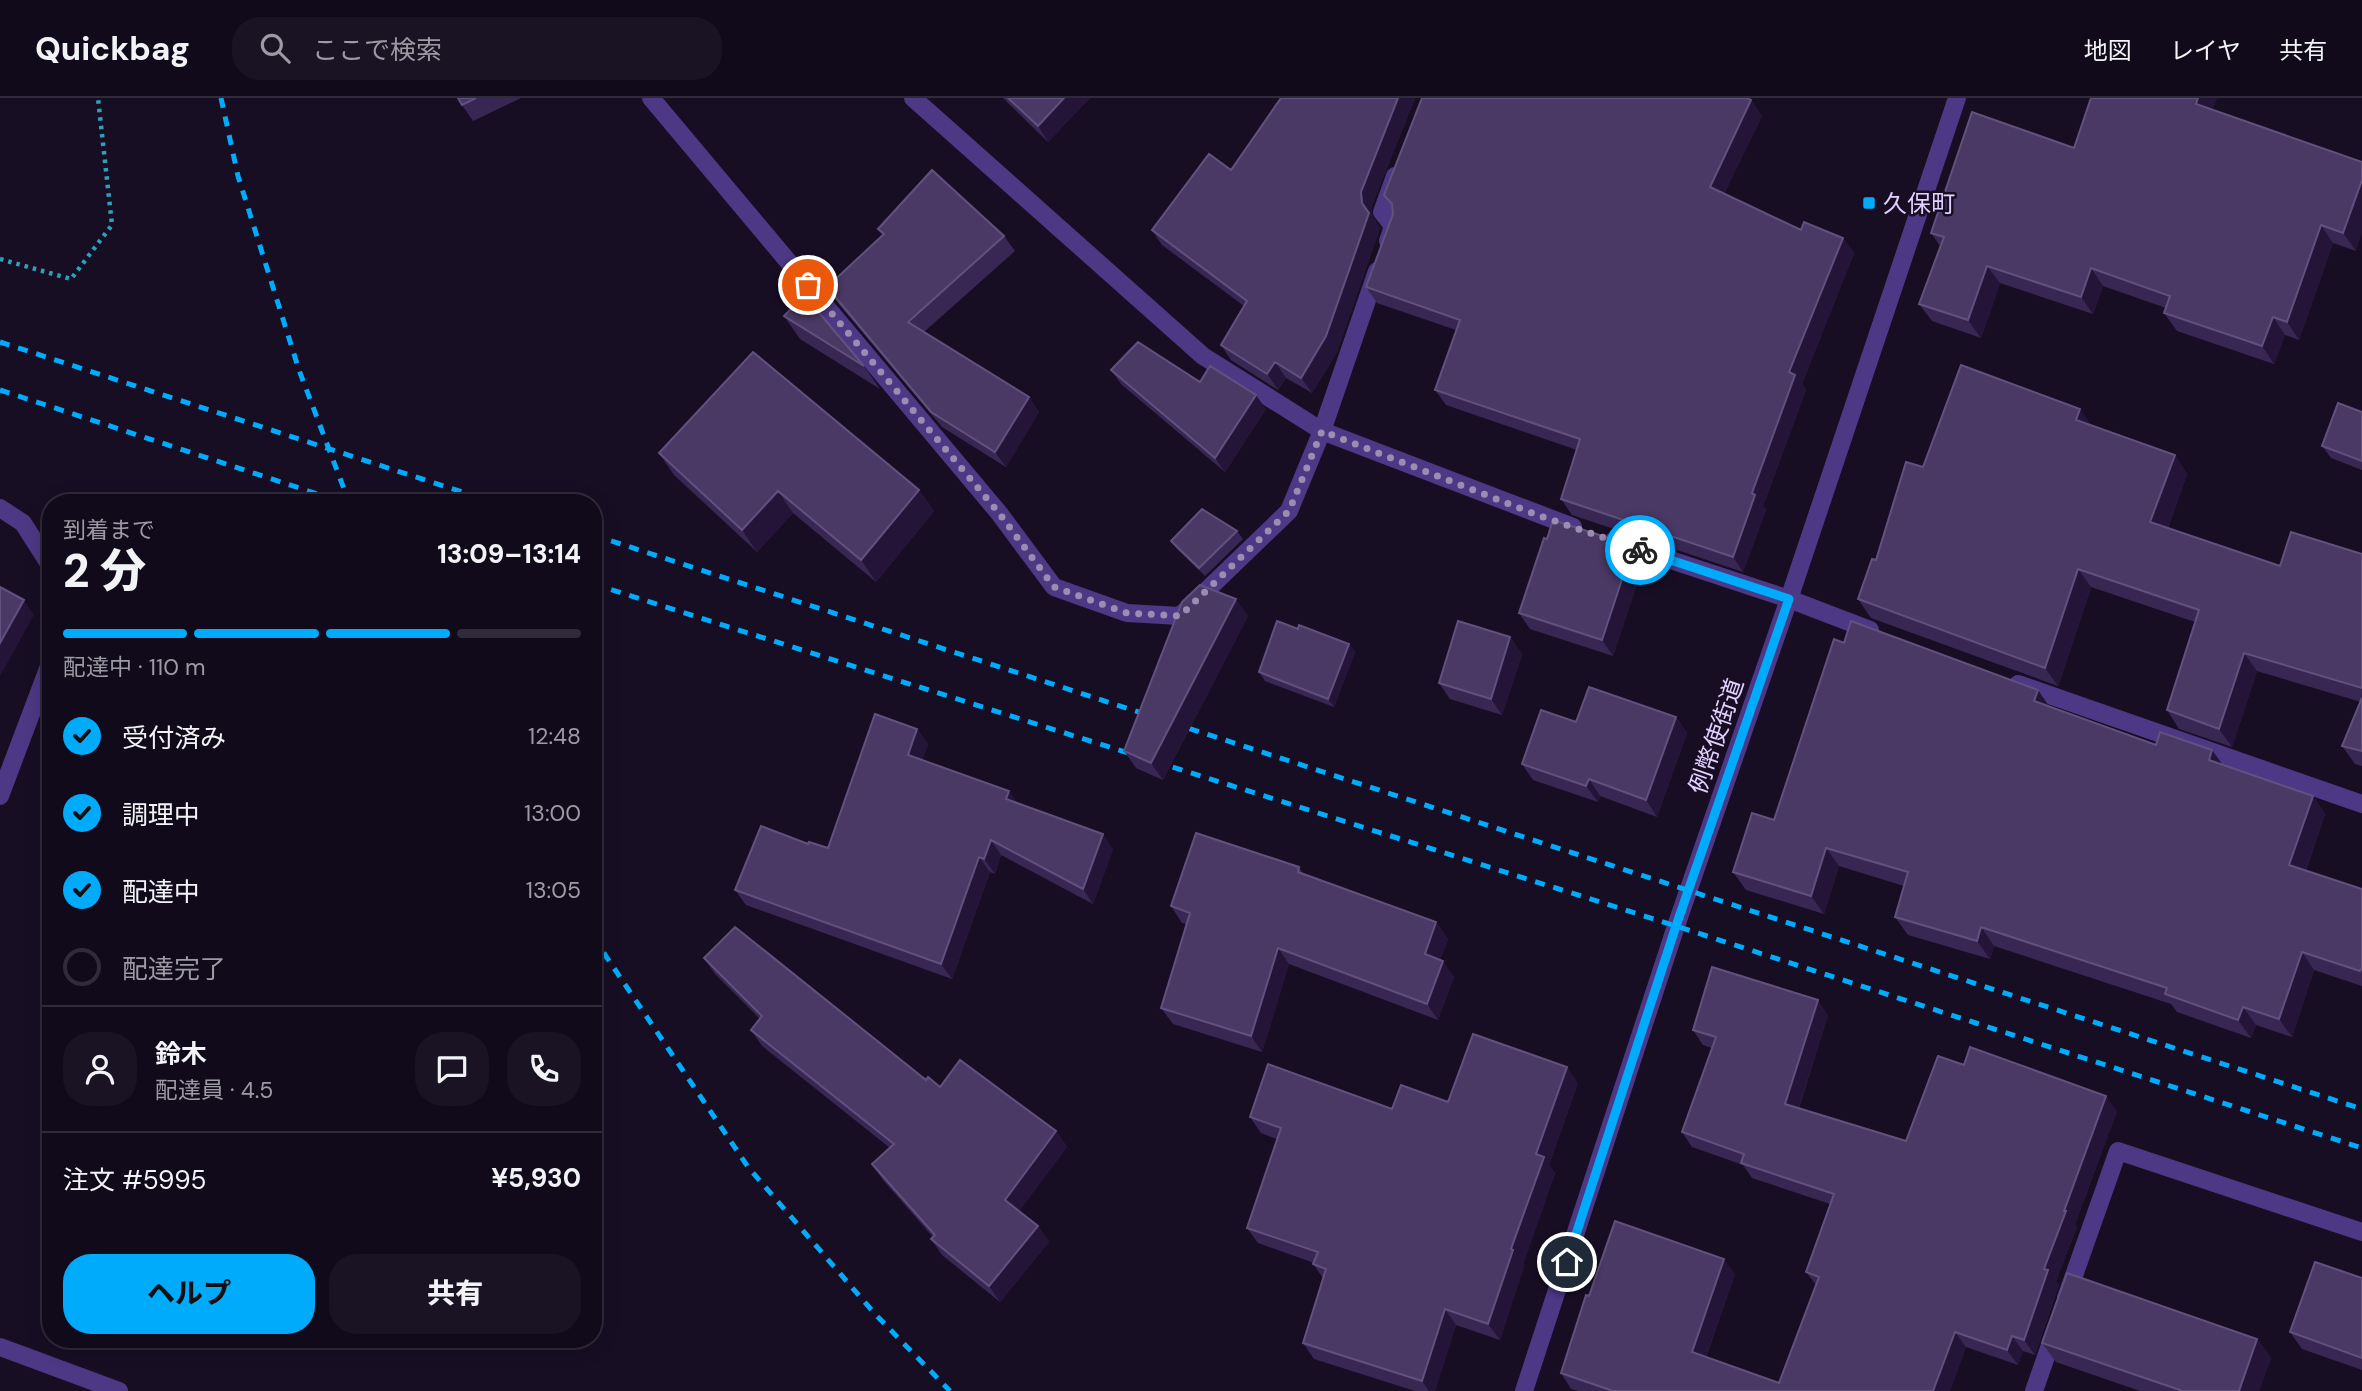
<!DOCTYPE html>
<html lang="ja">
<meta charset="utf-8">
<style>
:root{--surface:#110a1b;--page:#1a1324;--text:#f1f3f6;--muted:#9c9aa3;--line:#302b3a;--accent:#00abfc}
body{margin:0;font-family:"DM Sans","Noto Sans JP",sans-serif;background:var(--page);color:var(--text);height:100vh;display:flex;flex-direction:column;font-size:26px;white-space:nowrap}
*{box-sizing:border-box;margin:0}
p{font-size:23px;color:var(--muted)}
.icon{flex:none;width:38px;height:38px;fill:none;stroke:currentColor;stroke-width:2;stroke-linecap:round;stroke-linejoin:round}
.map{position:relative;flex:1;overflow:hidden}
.panel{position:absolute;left:42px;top:396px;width:560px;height:854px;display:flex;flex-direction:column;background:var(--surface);border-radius:28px;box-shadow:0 4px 18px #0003,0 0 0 2px var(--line)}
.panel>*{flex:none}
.pin{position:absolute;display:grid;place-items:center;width:60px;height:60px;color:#fff;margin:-30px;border:4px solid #fff;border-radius:50%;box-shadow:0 2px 7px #0007}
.courier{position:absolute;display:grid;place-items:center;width:70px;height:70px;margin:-35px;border:5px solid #00abfc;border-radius:50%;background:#fff;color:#222;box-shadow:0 2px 9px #0007}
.headline em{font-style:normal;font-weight:800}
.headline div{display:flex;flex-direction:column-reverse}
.headline{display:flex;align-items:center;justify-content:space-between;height:119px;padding:0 21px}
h1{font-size:46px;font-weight:800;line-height:52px}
.bar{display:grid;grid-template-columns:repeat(4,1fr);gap:10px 7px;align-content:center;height:84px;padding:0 21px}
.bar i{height:9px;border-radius:5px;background:var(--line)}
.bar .current{background:var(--accent)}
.bar p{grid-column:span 4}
.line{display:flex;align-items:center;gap:18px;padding:0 21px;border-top:2px solid var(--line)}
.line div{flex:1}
.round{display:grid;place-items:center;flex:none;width:74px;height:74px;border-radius:28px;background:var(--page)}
ol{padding:0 21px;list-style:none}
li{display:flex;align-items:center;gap:21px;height:77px}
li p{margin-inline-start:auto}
li .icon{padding:7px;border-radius:50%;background:var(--accent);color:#111;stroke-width:4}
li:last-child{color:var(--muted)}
li i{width:38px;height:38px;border:4px solid var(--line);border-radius:50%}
.cta{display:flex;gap:14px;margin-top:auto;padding:14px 21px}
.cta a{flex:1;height:80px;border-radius:28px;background:var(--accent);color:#111;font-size:28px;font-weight:800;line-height:80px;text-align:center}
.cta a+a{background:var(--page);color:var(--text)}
header{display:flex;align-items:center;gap:42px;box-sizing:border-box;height:98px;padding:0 35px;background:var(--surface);border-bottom:2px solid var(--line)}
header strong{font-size:33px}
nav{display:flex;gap:38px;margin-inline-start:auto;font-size:24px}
.search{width:490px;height:63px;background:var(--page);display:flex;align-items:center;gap:18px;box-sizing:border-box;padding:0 24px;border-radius:28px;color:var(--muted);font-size:26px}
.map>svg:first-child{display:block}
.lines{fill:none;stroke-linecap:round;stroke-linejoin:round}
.path{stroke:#2da1b8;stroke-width:4.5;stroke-dasharray:3.5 5;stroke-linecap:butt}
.minor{stroke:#4c3884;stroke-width:18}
.tertiary{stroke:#4c3884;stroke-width:18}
.rail{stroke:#00abfc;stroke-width:5;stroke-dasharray:10 9;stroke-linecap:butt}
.wall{fill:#392753}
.shaded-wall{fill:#241538}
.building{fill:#4b3965;stroke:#62517e;stroke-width:2}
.done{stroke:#9a8db2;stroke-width:7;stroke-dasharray:0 12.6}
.route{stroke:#00abfc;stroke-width:9}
.poi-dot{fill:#00abfc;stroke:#170e24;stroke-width:2.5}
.labels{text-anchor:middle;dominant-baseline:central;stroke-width:5;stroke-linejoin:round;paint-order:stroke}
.poi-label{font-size:24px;fill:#e1d1ff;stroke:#170e24;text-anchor:start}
.street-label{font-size:24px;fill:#e1d1ff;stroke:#170e24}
</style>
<header>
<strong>Quickbag</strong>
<div class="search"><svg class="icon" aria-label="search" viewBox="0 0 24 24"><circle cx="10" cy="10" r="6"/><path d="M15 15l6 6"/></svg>ここで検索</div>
<nav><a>地図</a><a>レイヤ</a><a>共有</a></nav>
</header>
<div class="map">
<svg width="2362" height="1293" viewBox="0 0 2362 1293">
<rect width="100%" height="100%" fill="#170e24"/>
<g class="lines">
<path class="path" d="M 0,161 L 71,181 L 112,127 L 98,0"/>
<path class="minor" d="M 651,0 L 999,415 L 1054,489 L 1127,515 L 1180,518 L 1289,413 L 1322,333 L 1377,173
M 913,0 L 1203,258 L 1322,333 L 1573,429
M 1388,143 L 1393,128 L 1382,114 L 1395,78
M 0,410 L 23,425 L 51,469
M 1613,443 L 1789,501 L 1870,532
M 2018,586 L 2362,706
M 0,698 L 51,563
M 2066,1200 L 2118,1053 L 2362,1134
M 0,1249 L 119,1293
M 2034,1293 L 2056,1230"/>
<path class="tertiary" d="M 1524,1293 L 1676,828 L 1789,501 L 1957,0"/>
<path class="rail" d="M 221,0 L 238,78 L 299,272 L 349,404
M 0,244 L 493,404
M 0,292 L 342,404
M 593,437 L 2362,1011
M 593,486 L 1676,828 L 2362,1050
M 593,839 L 748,1069 L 875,1216 L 950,1293"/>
</g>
<path class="wall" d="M 458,0 L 521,0 L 473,23 L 462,7 Z
M 1003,0 L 1090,0 L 1048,44 Z
M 1281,0 L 1415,0 L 1371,110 L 1373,119 L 1380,130 L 1337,254 L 1312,295 L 1286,280 L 1278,292 L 1231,262 L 1221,247 L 1244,208 L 1162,147 L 1152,132 L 1231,72 Z
M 2217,0 L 2212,12 L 2362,64 L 2356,153 L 2333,145 L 2299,242 L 2285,237 L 2274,266 L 2177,233 L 2164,215 L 2166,210 L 2103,188 L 2093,216 L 2000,185 L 1981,240 L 1932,223 L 1919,206 L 1940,148 L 1931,135 L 2074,50 Z
M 1751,2 L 1762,18 L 1724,96 L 1801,132 L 1843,140 L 1854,155 L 1802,286 L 1806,292 L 1763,408 L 1766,412 L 1743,474 L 1572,417 L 1561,401 L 1577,352 L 1446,307 L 1435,292 L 1456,232 L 1377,205 L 1366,189 L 1393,116 L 1392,108 L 1384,97 Z
M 878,131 L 1004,138 L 1015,153 L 924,234 L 1029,299 L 1039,314 L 1006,369 L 942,329 L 837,204 L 827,189 L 883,138 Z
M 784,218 L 864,268 L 880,291 L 800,241 Z
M 1111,272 L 1266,311 L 1225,374 L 1121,286 Z
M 2362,314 L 2362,372 L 2331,360 L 2322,348 Z
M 2092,327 L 2175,357 L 2187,376 L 2168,430 L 2280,468 L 2362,456 L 2362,668 L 2355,666 L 2342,648 L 2361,604 L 2257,573 L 2232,649 L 2179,631 L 2167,612 L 2195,524 L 2091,489 L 2058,588 L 1871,520 L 1858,501 L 1923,369 Z
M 659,355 L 919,392 L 934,413 L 876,484 L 793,415 L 757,454 L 674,377 Z
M 1237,433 L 1243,441 L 1205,478 L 1177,451 L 1171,443 Z
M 1644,465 L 1613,558 L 1530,531 L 1519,515 Z
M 1248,518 L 1163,682 L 1136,670 L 1124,653 Z
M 1298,531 L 1349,546 L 1355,554 L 1334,609 L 1265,583 L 1259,574 Z
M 1510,539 L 1522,556 L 1502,617 L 1450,601 L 1439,585 Z
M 1844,545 L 2038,592 L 2049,608 L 2156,647 L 2212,652 L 2222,666 L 2313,698 L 2325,716 L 2306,772 L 2362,791 L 2362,888 L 2314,872 L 2292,939 L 2256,927 L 2251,940 L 2177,914 L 2171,906 L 1994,848 L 1990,861 L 1908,837 L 1895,819 L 1904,788 L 1839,768 L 1824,816 L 1746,792 L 1733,774 L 1774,722 Z
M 1676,619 L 1687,635 L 1657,719 L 1600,698 L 1598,704 L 1533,682 L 1522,666 L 1576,624 Z
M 917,631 L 928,646 L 922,663 L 1009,693 L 1017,705 L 1113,751 L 1093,806 L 1001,757 L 995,776 L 990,774 L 952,881 L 746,807 L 735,792 L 828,750 Z
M 1299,769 L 1303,776 L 1436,824 L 1448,841 L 1440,862 L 1454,879 L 1438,922 L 1289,866 L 1262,954 L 1173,926 L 1161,910 L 1187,826 L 1182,825 L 1171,808 Z
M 704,860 L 940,989 L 1056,1033 L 1067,1049 L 1019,1113 L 1038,1128 L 1049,1144 L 1000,1204 L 942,1157 L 931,1141 L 933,1139 L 883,1082 L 872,1066 L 890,1050 L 762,948 L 751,932 L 760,921 L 715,876 Z
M 1828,917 L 1799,1010 L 1906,1043 L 1964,967 L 2117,1013 L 2075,1126 L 2077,1129 L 2056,1183 L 2059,1187 L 2035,1257 L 2023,1253 L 2018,1267 L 1966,1249 L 1950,1293 L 1578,1293 L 1571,1291 L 1561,1275 L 1589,1198 L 1735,1176 L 1706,1259 L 1779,1285 L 1816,1187 L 1806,1174 L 1830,1106 L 1752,1080 L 1743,1067 L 1692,1049 L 1682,1034 L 1712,950 L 1703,947 L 1693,932 Z
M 1578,985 L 1549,1067 L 1555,1075 L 1523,1166 L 1524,1168 L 1500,1242 L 1456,1227 L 1435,1293 L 1415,1293 L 1314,1261 L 1303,1245 L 1323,1180 L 1313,1166 L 1314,1165 L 1258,1145 L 1247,1130 L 1277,1041 L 1261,1035 L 1250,1019 L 1392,1011 L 1448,1004 Z
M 2362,1180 L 2362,1272 L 2302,1251 L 2290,1234 Z
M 2257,1241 L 2271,1260 L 2259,1293 L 2140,1293 L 2056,1264 L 2042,1245 Z"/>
<path class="shaded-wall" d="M 1064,0 L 1090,0 L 1048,44 L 1038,28 Z
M 1398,0 L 1415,0 L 1371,110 L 1373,119 L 1380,130 L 1337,254 L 1312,295 L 1301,280 L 1362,105 L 1361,94 Z
M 2198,0 L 2217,0 L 2208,24 L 2196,6 Z
M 1751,2 L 1762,18 L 1720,104 L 1710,89 Z
M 2362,82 L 2362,135 L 2356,153 L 2343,135 Z
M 2321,127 L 2333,145 L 2299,242 L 2287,224 Z
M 1843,140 L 1854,155 L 1802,286 L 1806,292 L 1763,408 L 1766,412 L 1743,474 L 1733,459 L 1789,274 Z
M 1987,168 L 2000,185 L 1981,240 L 1968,222 Z
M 2091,170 L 2103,188 L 2093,216 L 2081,199 Z
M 2273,219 L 2285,237 L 2274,266 L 2262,248 Z
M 1275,264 L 1286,280 L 1278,292 L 1267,276 Z
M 1256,297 L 1266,311 L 1225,374 L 1215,360 Z
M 1029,299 L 1039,314 L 1006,369 L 995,354 Z
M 2080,311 L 2093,329 L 2076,322 Z
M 2175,357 L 2187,376 L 2163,443 L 2150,424 Z
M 919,392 L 934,413 L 876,484 L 861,462 Z
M 778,393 L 793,415 L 757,454 L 742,432 Z
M 1633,448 L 1644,465 L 1613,558 L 1602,542 Z
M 2078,471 L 2091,489 L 2058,588 L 2045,570 Z
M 1236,501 L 1248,518 L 1163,682 L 1151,665 Z
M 24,502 L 34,517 L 0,578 L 0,545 Z
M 1510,539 L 1522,556 L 1502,617 L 1491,601 Z
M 1349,546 L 1355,554 L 1334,609 L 1328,601 Z
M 2244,555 L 2257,573 L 2232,649 L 2219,631 Z
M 2038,592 L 2050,610 L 2034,603 Z
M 1676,619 L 1687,635 L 1657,719 L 1646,702 Z
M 917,631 L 928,646 L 918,673 L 908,657 Z
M 2212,652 L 2225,670 L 2209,662 Z
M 1589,681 L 1600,698 L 1598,704 L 1586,688 Z
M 1009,693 L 1019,708 L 1006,701 Z
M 2313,698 L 2325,716 L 2301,785 L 2289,767 Z
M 1103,736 L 1113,751 L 1093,806 L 1083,791 Z
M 991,742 L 1001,757 L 995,776 L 984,761 Z
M 1826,750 L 1839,768 L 1824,816 L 1811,798 Z
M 979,759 L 990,774 L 952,881 L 941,866 Z
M 1436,824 L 1448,841 L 1436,873 L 1425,856 Z
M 1981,829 L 1994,848 L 1990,861 L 1977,843 Z
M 1278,850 L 1289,866 L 1262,954 L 1251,938 Z
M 2302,854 L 2314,872 L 2292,939 L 2279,921 Z
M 1443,863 L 1454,879 L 1438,922 L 1427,906 Z
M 1818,902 L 1828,917 L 1795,1021 L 1785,1006 Z
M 2243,909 L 2256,927 L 2251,940 L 2238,922 Z
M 1567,969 L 1578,985 L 1549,1067 L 1555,1075 L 1523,1166 L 1524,1168 L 1500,1242 L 1488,1226 L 1511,1151 L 1536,1056 Z
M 2106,998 L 2117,1013 L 2075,1126 L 2077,1129 L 2056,1183 L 2059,1187 L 2035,1257 L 2024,1242 L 2044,1171 Z
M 1056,1033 L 1067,1049 L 1016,1118 L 1005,1102 Z
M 1038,1128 L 1049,1144 L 1000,1204 L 989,1188 Z
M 1724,1161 L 1735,1176 L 1702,1269 L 1692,1254 Z
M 1445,1211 L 1456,1227 L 1435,1293 L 1429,1293 L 1422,1283 Z
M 1955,1234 L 1966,1249 L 1950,1293 L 1933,1293 Z
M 2012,1238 L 2023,1253 L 2018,1267 L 2007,1252 Z
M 2257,1241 L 2271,1260 L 2259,1293 L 2239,1293 Z"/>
<path class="building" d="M 458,0 L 476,0 L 462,7 Z
M 1008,0 L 1064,0 L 1038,28 Z
M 1281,0 L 1398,0 L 1361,94 L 1362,105 L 1369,115 L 1326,238 L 1301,280 L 1275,264 L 1267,276 L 1221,247 L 1247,203 L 1152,132 L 1209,56 L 1231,72 Z
M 1422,0 L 1747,0 L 1751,2 L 1710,89 L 1801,132 L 1804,124 L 1843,140 L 1789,274 L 1795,277 L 1752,395 L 1755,397 L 1733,459 L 1561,401 L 1580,341 L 1435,292 L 1460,222 L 1366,189 L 1393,116 L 1392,106 L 1384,97 Z
M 2091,0 L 2198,0 L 2196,6 L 2362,64 L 2362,82 L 2343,135 L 2321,127 L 2287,224 L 2273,219 L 2262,248 L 2164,215 L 2170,198 L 2091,170 L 2081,199 L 1987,168 L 1968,222 L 1919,206 L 1944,139 L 1931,135 L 1972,14 L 2074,50 Z
M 932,72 L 1004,138 L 908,224 L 1029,299 L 995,354 L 931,314 L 827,189 L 884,136 L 878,131 Z
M 804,197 L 864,268 L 784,218 Z
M 1138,244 L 1200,284 L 1210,268 L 1256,297 L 1215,360 L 1111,272 Z
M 753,254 L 919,392 L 861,462 L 778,393 L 742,432 L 659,355 Z
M 1961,267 L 2080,311 L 2076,322 L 2175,357 L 2150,424 L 2280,468 L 2291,434 L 2362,456 L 2362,590 L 2244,555 L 2219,631 L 2167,612 L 2199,512 L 2078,471 L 2045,570 L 1858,501 L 1872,461 L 1876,462 L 1906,364 L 1923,369 Z
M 2338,305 L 2362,314 L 2362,363 L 2322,348 Z
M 1202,411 L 1237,433 L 1199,470 L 1171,443 Z
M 1553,422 L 1633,448 L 1602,542 L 1519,515 L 1544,440 L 1547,441 Z
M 1200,487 L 1236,501 L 1151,665 L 1124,653 L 1182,504 Z
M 0,489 L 24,502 L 0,545 Z
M 1277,523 L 1298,531 L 1299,527 L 1349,546 L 1328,601 L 1259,574 Z
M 1458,523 L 1510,539 L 1491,601 L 1439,585 Z
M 1851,523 L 2038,592 L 2034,603 L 2156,647 L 2160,634 L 2212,652 L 2209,662 L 2313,698 L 2289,767 L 2362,791 L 2362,869 L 2360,873 L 2302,854 L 2279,921 L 2243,909 L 2238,922 L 2165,896 L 2167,890 L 1981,829 L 1977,843 L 1895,819 L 1908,774 L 1826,750 L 1811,798 L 1733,774 L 1752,715 L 1774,722 L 1834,541 L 1844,545 Z
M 1589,589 L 1676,619 L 1646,702 L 1589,681 L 1586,688 L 1522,666 L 1541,612 L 1576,624 Z
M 2362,600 L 2362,653 L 2342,648 Z
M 875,616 L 917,631 L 908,657 L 1009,693 L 1006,701 L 1103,736 L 1083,791 L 991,742 L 984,761 L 979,759 L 941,866 L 735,792 L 761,728 L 808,746 L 809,744 L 828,750 Z
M 1196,735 L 1299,769 L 1298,774 L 1436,824 L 1425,856 L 1443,863 L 1427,906 L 1278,850 L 1251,938 L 1161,910 L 1190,815 L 1171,808 Z
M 735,829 L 926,982 L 928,979 L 940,989 L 960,962 L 1056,1033 L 1005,1102 L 1038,1128 L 989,1188 L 931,1141 L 935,1137 L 872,1066 L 894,1046 L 751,932 L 762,918 L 704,860 Z
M 1712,869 L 1818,902 L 1785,1006 L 1906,1043 L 1938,958 L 1964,967 L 1970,949 L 2106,998 L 2064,1113 L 2066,1113 L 2044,1171 L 2048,1172 L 2024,1242 L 2012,1238 L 2007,1252 L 1955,1234 L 1933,1293 L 1613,1293 L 1561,1275 L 1586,1197 L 1589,1198 L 1615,1123 L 1724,1161 L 1692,1254 L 1779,1285 L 1819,1179 L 1806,1174 L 1834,1096 L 1741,1065 L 1744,1056 L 1682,1034 L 1716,939 L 1693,932 Z
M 1473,936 L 1567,969 L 1536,1056 L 1544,1059 L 1511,1151 L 1513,1152 L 1488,1226 L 1445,1211 L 1422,1283 L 1303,1245 L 1326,1171 L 1313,1166 L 1318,1154 L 1247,1130 L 1281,1030 L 1250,1019 L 1268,966 L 1392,1011 L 1401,987 L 1448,1004 Z
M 2315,1164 L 2362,1180 L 2362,1260 L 2290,1234 Z
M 2067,1175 L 2257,1241 L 2239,1293 L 2180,1293 L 2180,1292 L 2042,1245 Z"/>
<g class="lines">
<path class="done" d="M 808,187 L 999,415 L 1054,489 L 1127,515 L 1180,518 L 1289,413 L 1322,333 L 1540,418 L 1640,452"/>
<path class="route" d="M 1567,1164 L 1676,828 L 1789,501 L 1640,452"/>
</g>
<rect class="poi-dot" x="1862" y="98" width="14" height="14" rx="3.5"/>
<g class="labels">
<g class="poi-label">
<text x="1883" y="105">久保町</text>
</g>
<g class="street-label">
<text transform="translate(1716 638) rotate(-71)">例幣使街道</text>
</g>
</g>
</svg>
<div class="pin" style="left:808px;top:187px;background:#ea580c"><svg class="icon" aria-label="bag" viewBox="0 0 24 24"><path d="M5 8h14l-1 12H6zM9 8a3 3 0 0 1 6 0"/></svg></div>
<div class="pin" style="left:1567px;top:1164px;background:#1f2937"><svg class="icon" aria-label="home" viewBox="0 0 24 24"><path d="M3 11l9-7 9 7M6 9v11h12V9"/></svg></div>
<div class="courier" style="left:1640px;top:452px"><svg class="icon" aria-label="bike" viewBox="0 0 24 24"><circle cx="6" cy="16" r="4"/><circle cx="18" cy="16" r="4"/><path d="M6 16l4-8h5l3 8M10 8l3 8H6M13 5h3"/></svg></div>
<section class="panel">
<div class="headline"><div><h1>2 分</h1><p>到着まで</p></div><em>13:09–13:14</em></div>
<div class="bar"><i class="current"></i><i class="current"></i><i class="current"></i><i></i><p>配達中 · 110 m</p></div>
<ol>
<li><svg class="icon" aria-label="check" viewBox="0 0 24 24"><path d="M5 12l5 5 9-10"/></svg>受付済み<p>12:48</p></li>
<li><svg class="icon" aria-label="check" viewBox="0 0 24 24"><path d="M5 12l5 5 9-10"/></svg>調理中<p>13:00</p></li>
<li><svg class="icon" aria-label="check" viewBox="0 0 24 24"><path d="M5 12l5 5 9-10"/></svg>配達中<p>13:05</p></li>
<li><i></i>配達完了</li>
</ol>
<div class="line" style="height:126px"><a class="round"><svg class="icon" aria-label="person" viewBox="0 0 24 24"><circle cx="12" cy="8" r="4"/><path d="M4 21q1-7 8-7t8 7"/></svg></a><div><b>鈴木</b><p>配達員 · 4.5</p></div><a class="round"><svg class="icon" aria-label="chat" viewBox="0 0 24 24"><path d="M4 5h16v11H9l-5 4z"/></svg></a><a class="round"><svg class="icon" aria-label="phone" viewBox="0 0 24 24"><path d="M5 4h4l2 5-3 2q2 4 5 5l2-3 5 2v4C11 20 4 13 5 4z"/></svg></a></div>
<div class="line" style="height:91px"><div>注文 #5995</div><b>¥5,930</b></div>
<div class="cta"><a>ヘルプ</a><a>共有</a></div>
</section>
</div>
